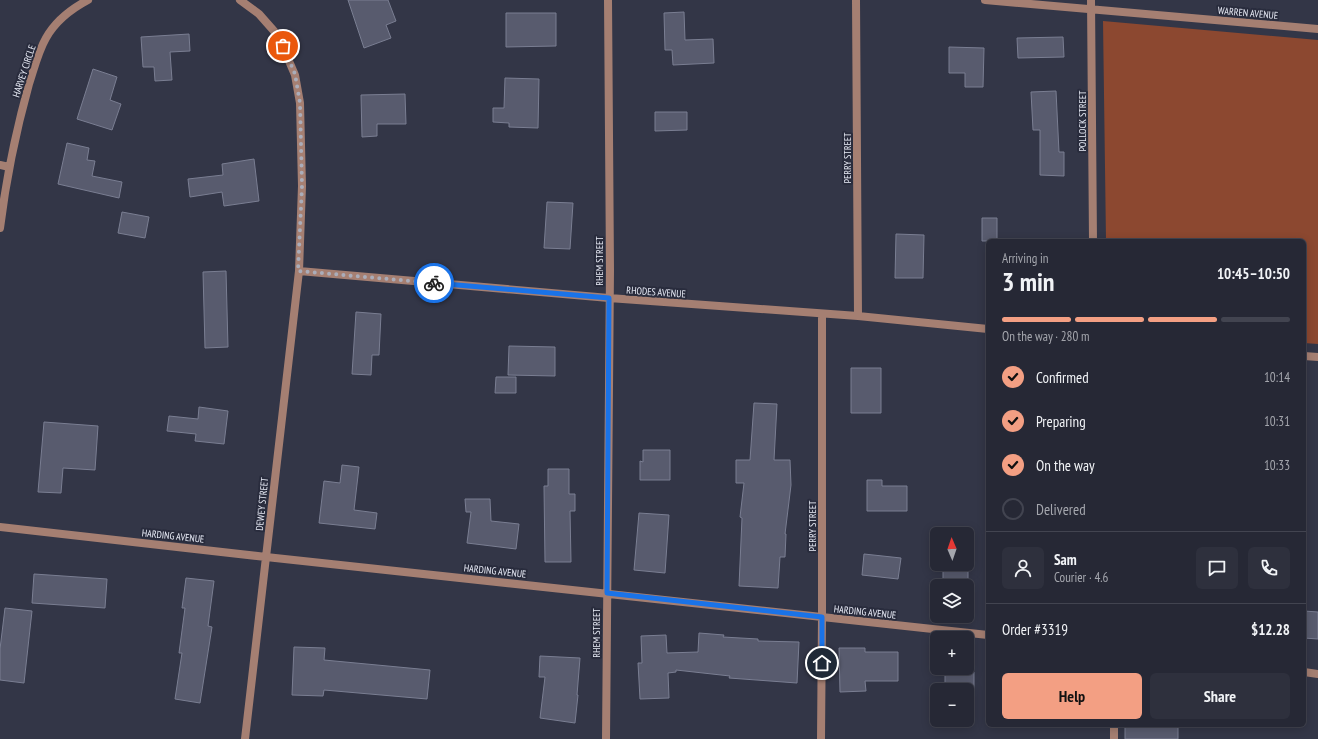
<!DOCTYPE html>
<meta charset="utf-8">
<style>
:root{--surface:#262835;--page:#2e303d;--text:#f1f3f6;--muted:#a4a6ad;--line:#424450;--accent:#f39f83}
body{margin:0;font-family:"PT Sans Narrow",sans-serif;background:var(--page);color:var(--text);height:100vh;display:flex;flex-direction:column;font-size:15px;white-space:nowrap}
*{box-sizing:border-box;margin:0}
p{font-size:13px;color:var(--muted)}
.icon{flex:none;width:22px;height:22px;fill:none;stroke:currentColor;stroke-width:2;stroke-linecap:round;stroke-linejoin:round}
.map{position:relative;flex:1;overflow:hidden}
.details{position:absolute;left:986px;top:239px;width:320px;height:488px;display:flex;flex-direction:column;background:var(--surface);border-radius:6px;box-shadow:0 2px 10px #0003,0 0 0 1px var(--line)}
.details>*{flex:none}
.needle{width:26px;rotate:358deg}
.tools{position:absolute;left:930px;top:527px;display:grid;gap:8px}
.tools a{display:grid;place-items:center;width:44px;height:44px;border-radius:6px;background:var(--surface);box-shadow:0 2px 10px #0003,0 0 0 1px var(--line);font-size:20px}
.pin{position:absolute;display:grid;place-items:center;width:34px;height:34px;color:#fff;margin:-17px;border:2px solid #fff;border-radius:50%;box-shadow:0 1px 4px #0007}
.courier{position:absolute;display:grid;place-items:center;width:40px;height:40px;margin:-20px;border:3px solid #1a73e8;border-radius:50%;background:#fff;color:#222;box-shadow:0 1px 5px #0007}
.headline em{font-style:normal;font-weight:700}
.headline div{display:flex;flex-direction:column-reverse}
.headline{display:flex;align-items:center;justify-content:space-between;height:68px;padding:0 16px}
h1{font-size:26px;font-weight:700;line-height:30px}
.bar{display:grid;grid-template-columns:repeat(4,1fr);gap:6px 4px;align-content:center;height:48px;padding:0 16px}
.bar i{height:5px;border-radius:3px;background:var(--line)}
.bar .active{background:var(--accent)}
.bar p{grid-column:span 4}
.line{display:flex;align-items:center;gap:10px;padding:0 16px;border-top:1px solid var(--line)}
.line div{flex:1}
.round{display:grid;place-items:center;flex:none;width:42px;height:42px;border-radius:6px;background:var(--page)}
ol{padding:0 16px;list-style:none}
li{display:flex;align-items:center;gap:12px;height:44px}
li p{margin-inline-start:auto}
li .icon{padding:4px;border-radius:50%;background:var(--accent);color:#111;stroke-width:4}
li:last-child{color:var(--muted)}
li i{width:22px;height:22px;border:2px solid var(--line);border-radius:50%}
.cta{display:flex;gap:8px;margin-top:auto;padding:8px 16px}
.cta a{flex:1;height:46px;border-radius:6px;background:var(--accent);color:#111;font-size:16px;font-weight:700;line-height:46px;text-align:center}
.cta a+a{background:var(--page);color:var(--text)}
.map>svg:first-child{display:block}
.green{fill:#8c4830}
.building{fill:#585b6e;stroke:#7a7e92}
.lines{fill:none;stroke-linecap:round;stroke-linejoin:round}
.street{stroke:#a57f72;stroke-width:8}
.done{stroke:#aaadba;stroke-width:4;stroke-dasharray:0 7.2}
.route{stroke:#1a73e8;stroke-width:5}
.labels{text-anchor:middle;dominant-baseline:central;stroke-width:4;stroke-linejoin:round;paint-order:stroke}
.street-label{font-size:10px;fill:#eaedf8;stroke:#292c3d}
</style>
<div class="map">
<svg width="1318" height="739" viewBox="0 0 1318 739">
<rect width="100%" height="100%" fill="#333647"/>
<path class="green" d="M 1103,21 L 1318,40 L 1318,344 L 1304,343 L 1304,241 L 1106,241 Z"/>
<path class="building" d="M 348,0 L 388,0 L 396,21 L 386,25 L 391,38 L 364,48 Z
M 684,12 L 685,40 L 713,39 L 714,63 L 673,65 L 672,50 L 665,50 L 664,13 Z
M 506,13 L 556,13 L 556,46 L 506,47 Z
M 189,34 L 190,51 L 170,52 L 172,80 L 155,81 L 154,67 L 143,67 L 141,37 Z
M 1063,37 L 1064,57 L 1018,58 L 1017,38 Z
M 949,47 L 984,48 L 983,87 L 965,87 L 965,73 L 949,73 Z
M 93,69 L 117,77 L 110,100 L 121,104 L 112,130 L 77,119 Z
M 505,78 L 539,79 L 538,128 L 509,127 L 509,123 L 493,122 L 493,108 L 504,108 Z
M 1056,91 L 1059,152 L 1064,152 L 1064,176 L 1040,175 L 1040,130 L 1033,130 L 1031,92 Z
M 405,94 L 406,124 L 377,124 L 377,136 L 362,137 L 361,95 Z
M 655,112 L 687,112 L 687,130 L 655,131 Z
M 67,143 L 89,148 L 87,160 L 95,161 L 92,176 L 122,182 L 119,198 L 58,184 Z
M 254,159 L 259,201 L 224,206 L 222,192 L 190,197 L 188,179 L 223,175 L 222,164 Z
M 547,202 L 573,203 L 570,249 L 544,248 Z
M 122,212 L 149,217 L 145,238 L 118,233 Z
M 982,218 L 997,218 L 997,241 L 982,241 Z
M 896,234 L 924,235 L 923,278 L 895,278 Z
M 226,271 L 228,347 L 205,348 L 203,272 Z
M 356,312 L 381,314 L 379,355 L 372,355 L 371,375 L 352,374 Z
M 509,346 L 555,347 L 555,376 L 508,375 Z
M 851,368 L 881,368 L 881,413 L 851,413 Z
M 496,377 L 516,377 L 516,393 L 495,393 Z
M 754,403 L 777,404 L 774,460 L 790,460 L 791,485 L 785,534 L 786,534 L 785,557 L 780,557 L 778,588 L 739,586 L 742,518 L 740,517 L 744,483 L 736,483 L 736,460 L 750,460 Z
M 199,407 L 228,411 L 224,444 L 195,441 L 196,434 L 167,431 L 169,416 L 198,419 Z
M 44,422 L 98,426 L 95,470 L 63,468 L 61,493 L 38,492 Z
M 643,450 L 670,450 L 670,480 L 640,480 L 640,461 L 643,462 Z
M 342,465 L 359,467 L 354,510 L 377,513 L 375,529 L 319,523 L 324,481 L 340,483 Z
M 548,469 L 569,469 L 569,494 L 575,494 L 575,511 L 570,511 L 571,562 L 545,562 L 544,486 L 548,486 Z
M 867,480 L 882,480 L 882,486 L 907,486 L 907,511 L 867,511 Z
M 465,499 L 490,499 L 491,521 L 519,524 L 516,549 L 467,543 L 471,512 L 466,512 Z
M 639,513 L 669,515 L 665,573 L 634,570 Z
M 864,554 L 901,558 L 898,579 L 862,575 Z
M 943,564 L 968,564 L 968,586 L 943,586 Z
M 34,574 L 107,579 L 105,608 L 32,603 Z
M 186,578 L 214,581 L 208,626 L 212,627 L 200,703 L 175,699 L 182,653 L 179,653 L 185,608 L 182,608 Z
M 5,608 L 32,611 L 24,683 L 0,680 L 0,649 Z
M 1304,611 L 1318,612 L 1318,639 L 1304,638 Z
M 699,633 L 724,635 L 723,637 L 758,639 L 758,641 L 799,642 L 797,683 L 729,678 L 730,676 L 676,670 L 676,672 L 668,673 L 669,698 L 640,699 L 638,663 L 642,663 L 641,636 L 666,635 L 667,653 L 698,652 Z
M 294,647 L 325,648 L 324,660 L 430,670 L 427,699 L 324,690 L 323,696 L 292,695 Z
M 839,648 L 865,648 L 865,652 L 898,652 L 898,681 L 865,681 L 866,691 L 840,692 Z
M 540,656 L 580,658 L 577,695 L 578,695 L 575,723 L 540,718 L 545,677 L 539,677 Z
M 974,672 L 974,690 L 945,690 L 945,673 Z
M 1178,725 L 1178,739 L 1125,739 L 1125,726 Z"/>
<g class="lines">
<path class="street" d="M 240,0 L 259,14 L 274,31 L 283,47 L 295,75 L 300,103 L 302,186 L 299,271 L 245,739
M 856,0 L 858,316
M 985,0 L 1318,29
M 1091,0 L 1093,241
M 0,165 L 9,167
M 0,228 C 6,179 16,131 29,84 C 34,69 38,52 46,38 C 55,22 71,9 88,0
M 299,271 L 609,298 L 858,316 L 988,329
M 1304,356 L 1318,357
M 0,527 L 266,557 L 988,635
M 1304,672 L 1318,674
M 606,739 L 610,270 L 608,0
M 821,739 L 822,617 L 822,314
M 1114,739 L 1114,725"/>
</g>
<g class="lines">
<path class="done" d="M 283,46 L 295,74 L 300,103 L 302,186 L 298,271 L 434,283"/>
<path class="route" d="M 434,283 L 609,298 L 607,593 L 822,617 L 822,663"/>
</g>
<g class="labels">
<g class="street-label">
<text transform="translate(1248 13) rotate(5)">WARREN AVENUE</text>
<text transform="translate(24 71) rotate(-72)">HARVEY CIRCLE</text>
<text transform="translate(1082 121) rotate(-90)">POLLOCK STREET</text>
<text transform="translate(847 158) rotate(-90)">PERRY STREET</text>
<text transform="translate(599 261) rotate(-90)">RHEM STREET</text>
<text transform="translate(656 292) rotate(4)">RHODES AVENUE</text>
<text transform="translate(262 504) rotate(-84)">DEWEY STREET</text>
<text transform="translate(812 526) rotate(-90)">PERRY STREET</text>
<text transform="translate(173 536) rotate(6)">HARDING AVENUE</text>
<text transform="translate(495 571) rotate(6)">HARDING AVENUE</text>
<text transform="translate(865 612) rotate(6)">HARDING AVENUE</text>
<text transform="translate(596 633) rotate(-90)">RHEM STREET</text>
</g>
</g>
</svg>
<div class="tools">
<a><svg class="needle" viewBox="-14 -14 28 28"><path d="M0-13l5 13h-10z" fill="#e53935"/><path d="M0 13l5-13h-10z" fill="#a4a6ad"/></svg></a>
<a><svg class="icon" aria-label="layers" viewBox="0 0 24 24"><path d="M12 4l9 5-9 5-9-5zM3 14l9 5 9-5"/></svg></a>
<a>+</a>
<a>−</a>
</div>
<div class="pin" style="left:283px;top:46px;background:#ea580c"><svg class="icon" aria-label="bag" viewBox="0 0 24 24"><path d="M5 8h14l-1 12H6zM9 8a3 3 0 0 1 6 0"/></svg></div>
<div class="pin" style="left:822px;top:663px;background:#1f2937"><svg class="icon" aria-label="home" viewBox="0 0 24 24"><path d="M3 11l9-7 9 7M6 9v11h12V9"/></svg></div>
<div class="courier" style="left:434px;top:283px"><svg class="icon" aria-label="bike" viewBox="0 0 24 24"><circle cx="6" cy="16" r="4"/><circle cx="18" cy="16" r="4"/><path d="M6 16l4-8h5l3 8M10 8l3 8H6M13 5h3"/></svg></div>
<section class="details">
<div class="headline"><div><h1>3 min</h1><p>Arriving in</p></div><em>10:45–10:50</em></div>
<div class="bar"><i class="active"></i><i class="active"></i><i class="active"></i><i></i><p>On the way · 280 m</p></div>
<ol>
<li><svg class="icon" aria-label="check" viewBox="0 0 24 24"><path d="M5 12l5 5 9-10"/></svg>Confirmed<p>10:14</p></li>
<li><svg class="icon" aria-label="check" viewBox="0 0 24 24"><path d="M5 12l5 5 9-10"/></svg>Preparing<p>10:31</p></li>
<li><svg class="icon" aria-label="check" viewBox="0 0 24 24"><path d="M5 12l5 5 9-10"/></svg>On the way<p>10:33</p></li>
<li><i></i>Delivered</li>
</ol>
<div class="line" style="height:72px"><a class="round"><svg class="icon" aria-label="person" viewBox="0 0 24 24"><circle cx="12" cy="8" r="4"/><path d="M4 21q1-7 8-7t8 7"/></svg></a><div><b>Sam</b><p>Courier · 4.6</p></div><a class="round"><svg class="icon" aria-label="chat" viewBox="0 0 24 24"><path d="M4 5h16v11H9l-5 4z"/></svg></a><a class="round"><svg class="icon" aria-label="phone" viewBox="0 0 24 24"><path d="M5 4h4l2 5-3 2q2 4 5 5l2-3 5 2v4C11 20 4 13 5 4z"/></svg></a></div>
<div class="line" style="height:52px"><div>Order #3319</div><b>$12.28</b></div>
<div class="cta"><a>Help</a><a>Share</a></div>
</section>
</div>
